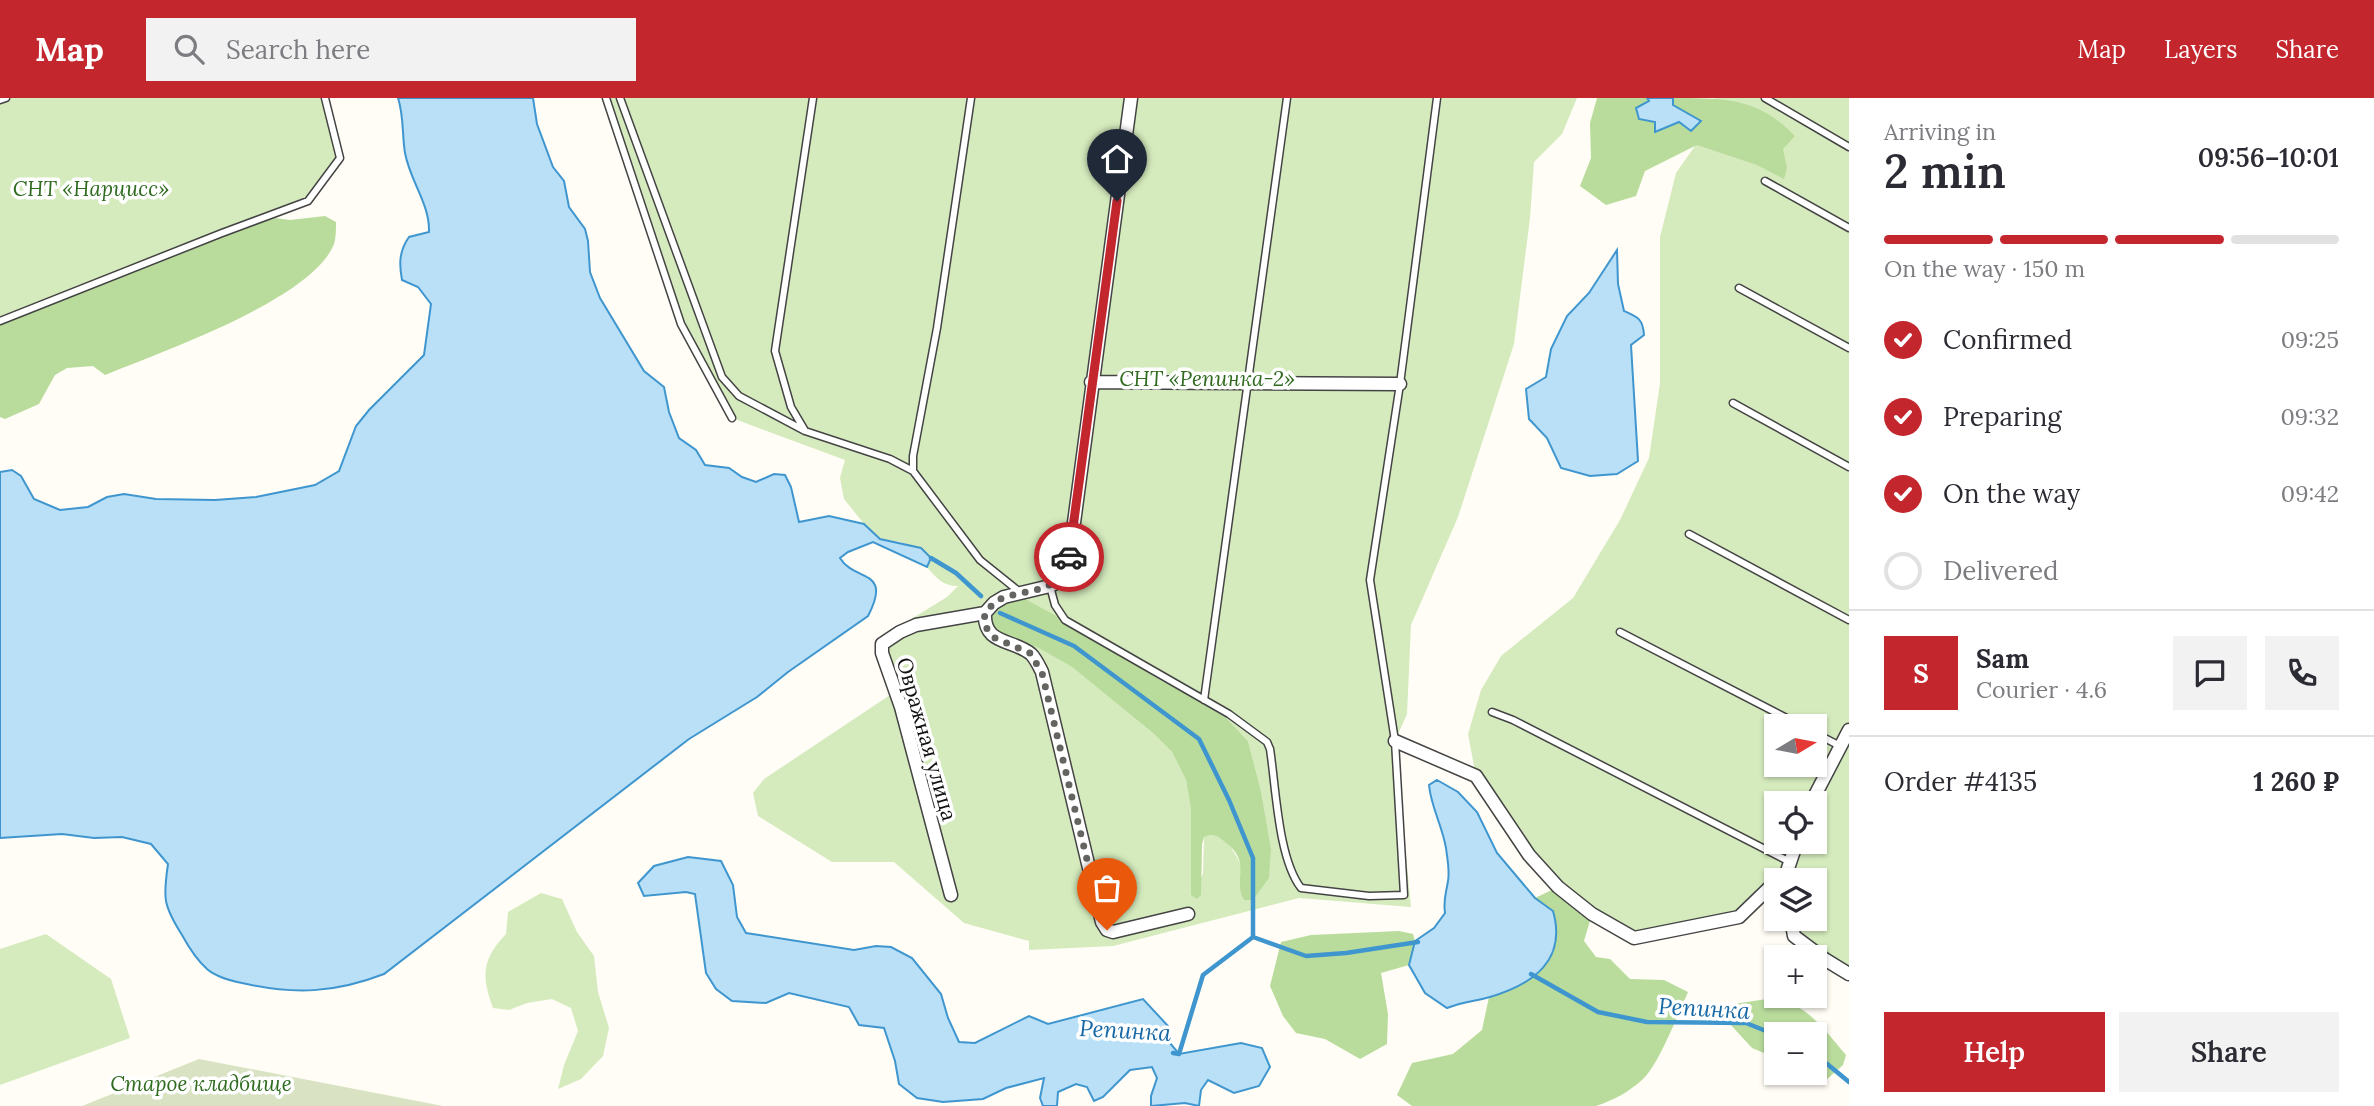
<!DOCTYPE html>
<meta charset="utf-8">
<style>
:root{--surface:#fff;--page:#f2f2f3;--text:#2b2b33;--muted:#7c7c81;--line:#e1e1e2;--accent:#c4262e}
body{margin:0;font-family:Lora,serif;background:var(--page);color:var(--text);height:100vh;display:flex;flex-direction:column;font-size:26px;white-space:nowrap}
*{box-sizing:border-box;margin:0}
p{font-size:23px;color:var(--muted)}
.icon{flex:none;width:38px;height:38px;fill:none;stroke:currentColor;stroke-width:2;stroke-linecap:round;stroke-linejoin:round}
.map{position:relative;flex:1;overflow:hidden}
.sheet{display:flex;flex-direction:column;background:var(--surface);width:525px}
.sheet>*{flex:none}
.needle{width:46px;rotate:80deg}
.tools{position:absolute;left:1764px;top:616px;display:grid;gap:14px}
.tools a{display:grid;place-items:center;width:63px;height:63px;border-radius:0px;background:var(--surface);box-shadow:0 2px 5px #0004;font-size:35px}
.pin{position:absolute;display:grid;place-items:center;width:60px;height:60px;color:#fff;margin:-72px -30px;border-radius:50% 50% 50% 0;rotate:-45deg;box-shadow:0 0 7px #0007}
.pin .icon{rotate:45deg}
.courier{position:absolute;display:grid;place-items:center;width:70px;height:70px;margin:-35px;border:5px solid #c4262e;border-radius:50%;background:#fff;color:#222;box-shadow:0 2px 9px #0007}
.headline em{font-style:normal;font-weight:600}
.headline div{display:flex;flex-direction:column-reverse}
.headline{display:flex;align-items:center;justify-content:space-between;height:119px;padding:0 35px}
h1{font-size:46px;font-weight:600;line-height:52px}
.bar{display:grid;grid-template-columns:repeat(4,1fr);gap:10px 7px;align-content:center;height:84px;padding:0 35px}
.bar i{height:9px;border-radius:5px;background:var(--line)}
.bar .active{background:var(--accent)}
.bar p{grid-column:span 4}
.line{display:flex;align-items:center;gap:18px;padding:0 35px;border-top:2px solid var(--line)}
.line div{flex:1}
.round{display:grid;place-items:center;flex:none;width:74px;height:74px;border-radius:0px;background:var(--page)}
ol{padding:0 35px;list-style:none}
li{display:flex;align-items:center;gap:21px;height:77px}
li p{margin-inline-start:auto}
li .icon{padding:7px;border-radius:50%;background:var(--accent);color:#fff;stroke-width:4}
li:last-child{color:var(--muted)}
li i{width:38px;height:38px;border:4px solid var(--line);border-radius:50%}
.button{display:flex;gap:14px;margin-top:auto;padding:14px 35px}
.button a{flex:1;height:80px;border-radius:0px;background:var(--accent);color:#fff;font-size:28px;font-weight:600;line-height:80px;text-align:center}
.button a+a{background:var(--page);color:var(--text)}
header{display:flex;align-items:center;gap:42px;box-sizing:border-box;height:98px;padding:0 35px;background:var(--accent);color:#fff}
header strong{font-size:33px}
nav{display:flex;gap:38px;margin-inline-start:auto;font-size:24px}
.search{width:490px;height:63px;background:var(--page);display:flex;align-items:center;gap:18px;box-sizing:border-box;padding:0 24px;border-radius:0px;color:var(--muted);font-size:26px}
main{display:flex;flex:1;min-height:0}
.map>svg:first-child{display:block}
.green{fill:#d5ebbd;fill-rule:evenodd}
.forest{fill:#b9dc9c}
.cemetery{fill:#d9e3c4}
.water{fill:#b9e0f7;stroke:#3f96cf;stroke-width:2}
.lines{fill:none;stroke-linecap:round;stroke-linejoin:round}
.stream{stroke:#3f96cf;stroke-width:4.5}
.lane-casing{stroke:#444;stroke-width:9}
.street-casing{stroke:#444;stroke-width:15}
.lane{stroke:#fff;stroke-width:6}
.street{stroke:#fff;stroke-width:12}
.done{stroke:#646461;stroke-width:7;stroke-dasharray:0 12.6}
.route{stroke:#c4262e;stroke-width:9}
.labels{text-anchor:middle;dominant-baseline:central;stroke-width:7;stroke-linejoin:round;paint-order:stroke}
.park-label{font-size:21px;font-style:italic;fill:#2f6b1f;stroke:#fff}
.street-label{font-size:21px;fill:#111;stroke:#fff}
.water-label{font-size:23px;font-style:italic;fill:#1768a6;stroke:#fff}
</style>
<header>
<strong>Map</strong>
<div class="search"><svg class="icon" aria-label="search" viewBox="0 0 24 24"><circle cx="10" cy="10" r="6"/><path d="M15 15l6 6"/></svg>Search here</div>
<nav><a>Map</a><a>Layers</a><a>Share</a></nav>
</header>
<main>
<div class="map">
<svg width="1849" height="1008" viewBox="0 0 1849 1008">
<rect width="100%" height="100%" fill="#fffdf5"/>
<path class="green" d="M 0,0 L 325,0 L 340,60 L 308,103 L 0,223 Z
M 606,0 L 1577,0 L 1562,36 L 1534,64 L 1530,120 L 1514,246 L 1458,419 L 1411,527 L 1407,616 L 1395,643 L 1411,809 L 1299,800 L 1113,848 L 1029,852 L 1029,843 L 964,825 L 894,764 L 832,764 L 758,718 L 753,695 L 764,681 L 893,595 L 877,542 L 947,499 L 958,488 C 943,488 936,480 927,469 L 931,460 L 901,444 L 880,441 L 864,426 L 844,401 L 840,380 L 845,362 L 732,320 L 681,226 ZM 1097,540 L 1161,584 L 1217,610 L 1248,643 L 1261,693 L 1271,750 L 1242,769 C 1236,756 1223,730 1204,739 L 1203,776 L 1191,797 L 1191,712 L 1186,682 L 1172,654 L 1154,636 L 1072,569 L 1040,550 Z
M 1715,0 L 1849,0 L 1849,876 L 1794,838 L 1791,821 L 1815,821 L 1815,782 L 1776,782 L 1739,819 L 1634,840 L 1558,789 L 1476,678 L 1468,636 L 1481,592 L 1501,558 L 1573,500 L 1620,422 L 1649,360 L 1660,285 L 1660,139 L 1676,75 L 1704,35 ZM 1776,628 L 1815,628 L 1815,667 L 1776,667 ZM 1776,705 L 1815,705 L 1815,744 L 1776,744 Z
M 541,795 L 562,801 L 577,834 L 594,858 L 598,894 L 609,930 L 603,958 L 581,981 L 558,991 L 564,967 L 578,933 L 571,910 L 552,901 L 527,905 L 509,912 L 493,910 C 481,878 482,861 506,836 L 508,814 Z
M 46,836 L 111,881 L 130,940 L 0,987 L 0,851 Z"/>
<path class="forest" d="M 1597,0 L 1647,0 L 1649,2 L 1636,10 L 1655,24 L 1655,33 L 1679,23 L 1701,23 L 1673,7 L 1673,0 C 1727,0 1758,0 1795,38 L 1783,51 L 1787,70 L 1784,81 L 1757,67 L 1697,47 L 1645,73 L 1636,98 L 1606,107 L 1580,88 L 1591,60 L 1590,25 Z
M 325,118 L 336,124 C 336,131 336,140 334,146 C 312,202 160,254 105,277 L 93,268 L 67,270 L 55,277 L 39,306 L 5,321 L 0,319 L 0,223 L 268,119 L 290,122 Z
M 1025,501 L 1097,540 L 1161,583 L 1217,610 L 1248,643 L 1261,693 L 1271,750 L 1269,780 L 1253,802 L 1244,802 C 1232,781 1253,765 1225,744 C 1218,738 1213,735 1204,739 L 1202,746 L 1201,797 L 1197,801 L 1191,797 L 1191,712 L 1186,682 L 1172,654 L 1154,636 L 1072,569 L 1039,550 L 995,532 L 991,523 C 998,503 1005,503 1025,501 Z
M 1558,789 L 1592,816 L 1584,843 L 1596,859 L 1610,861 L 1630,881 L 1664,882 L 1688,894 C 1679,914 1658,968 1643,981 C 1629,994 1614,1002 1596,1008 L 1412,1008 L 1397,997 L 1412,965 L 1453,956 L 1482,932 L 1489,899 L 1535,879 L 1553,813 L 1535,800 Z
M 1399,833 L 1413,836 L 1415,843 L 1409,867 L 1381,875 L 1388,916 L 1387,946 L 1360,961 L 1325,941 L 1296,935 L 1283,918 L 1270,888 L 1281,844 L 1311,837 Z
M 1773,900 C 1807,906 1824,931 1846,957 L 1843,967 L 1826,982 L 1806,975 L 1815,975 L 1815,936 L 1776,936 L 1776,960 L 1752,950 L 1729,925 L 1734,906 Z"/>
<path class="cemetery" d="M 199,961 L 443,1008 L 82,1008 Z"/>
<path class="water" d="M 398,0 L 533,0 L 537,26 L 553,69 L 564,83 L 569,109 L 585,131 L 588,143 L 590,174 L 600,200 L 644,273 L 664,289 L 669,314 L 679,340 L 696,352 L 705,367 L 729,370 L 742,379 L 756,384 L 774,376 L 785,377 L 791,389 L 799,424 L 829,418 L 864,426 L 880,441 L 921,450 L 931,460 L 927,469 L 873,444 L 848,454 L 840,460 C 854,484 893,470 868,518 L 788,574 L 757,599 L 689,641 L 384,876 C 335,895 294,897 242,885 C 232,883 216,879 207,871 C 198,863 188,848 182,837 C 163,807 163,800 168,766 L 151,746 L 122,739 L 94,740 L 62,736 L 0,740 L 0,374 L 12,372 L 21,378 L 34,401 L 60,412 L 88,409 L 107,399 L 124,396 L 156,401 L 215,402 L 256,399 L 315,387 L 339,373 L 356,328 L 369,312 L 424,257 L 431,206 L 418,189 L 402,182 C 399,166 399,153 409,139 L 429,134 C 430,106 410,83 405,55 C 402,37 404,18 398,0 Z
M 1647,0 L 1673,0 L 1673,7 L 1701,23 L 1691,33 L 1679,24 L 1655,34 L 1655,24 L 1639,21 L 1636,10 L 1649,3 Z
M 1617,152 L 1618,186 L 1624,213 C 1638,219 1643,221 1644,237 L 1631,247 L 1638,363 L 1617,376 L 1590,378 L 1561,370 L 1547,340 L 1529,321 L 1526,291 L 1546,279 L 1551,251 L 1567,218 L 1589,195 Z
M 1437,682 L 1458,694 L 1477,714 L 1497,755 L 1535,800 L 1553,813 C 1567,862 1534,886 1490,899 C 1476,903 1462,904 1447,910 L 1425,895 L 1409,867 L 1415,843 L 1434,830 L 1445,815 C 1443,801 1446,796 1448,783 C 1450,773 1447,759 1446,750 C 1442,727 1431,709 1429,687 Z
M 688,759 L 721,763 L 733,787 L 737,819 L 746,835 L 854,852 L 876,848 L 891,849 L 912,860 L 941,896 L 948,920 L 959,944 L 975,945 L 1029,918 L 1048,926 L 1143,901 L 1168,928 L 1165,939 L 1179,956 L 1241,945 L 1262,950 L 1270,969 L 1259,988 L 1234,995 L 1208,982 L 1201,992 L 1199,1008 L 1185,1005 L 1151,1008 L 1151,998 L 1157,980 L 1152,969 L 1130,972 L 1103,999 L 1094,1003 L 1087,989 L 1076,986 L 1058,994 L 1057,1008 L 1043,1008 L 1040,1000 L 1044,980 L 1006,990 L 983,1001 L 943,1004 L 917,1000 L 899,986 L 895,963 L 884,930 L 859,927 L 849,909 L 789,895 L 766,905 L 732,903 L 716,891 L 706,875 L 695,796 L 686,794 L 644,798 L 638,785 L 654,768 Z"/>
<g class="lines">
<path class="stream" d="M 931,460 L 956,475 L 981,498
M 1000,515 L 1074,548 L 1199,641 L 1229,702 L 1253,760 L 1253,839
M 1531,876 L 1598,914 L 1647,924 L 1746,925 L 1776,937
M 1173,955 L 1179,956 L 1203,877 L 1253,839 L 1306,858 L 1346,855 L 1418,844
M 1815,956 L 1849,984"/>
<g class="lane-casing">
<path id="lane" d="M 606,0 L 681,226 L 732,320
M 620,0 L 722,279 L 739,298 L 805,333 L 890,361 L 913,373 L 980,462 L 1021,495
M 1765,0 L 1849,49
M 0,2 L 6,0
M 1765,83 L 1849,130
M 1739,190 L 1849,250
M 0,223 L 222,135 L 308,103 L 340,60 L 325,0
M 1733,305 L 1849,369
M 804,331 L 791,309 L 775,253 L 813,0
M 913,373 L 913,358 L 937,230 L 971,0
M 1689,436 L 1849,522
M 1050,488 L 1055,507 L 1065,522 L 1229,616 L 1267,644 L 1270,651 C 1276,690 1278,760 1301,790 L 1369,798 L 1404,797 L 1395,643 L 1370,482 L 1400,286 L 1437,0
M 1620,534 L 1802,628
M 1204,602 L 1287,0
M 1492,614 L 1513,622 L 1790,764
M 1815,635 L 1840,648"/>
</g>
<g class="street-casing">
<path id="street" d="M 1091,284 L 1400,286
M 985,515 C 983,547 1013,541 1031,556 C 1036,561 1039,568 1042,574 L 1102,824 L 1107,832 L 1113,834 L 1188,816
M 1395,643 L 1476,678 L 1529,757 L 1558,789 L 1592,816 L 1634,840 L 1739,819 L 1769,790 L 1776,786
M 1811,705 L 1849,632
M 1784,782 L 1797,744
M 951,797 L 901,609 L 882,555 L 882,546 L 900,534 L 916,527 L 985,515 L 994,505 L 1004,499 L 1050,488 L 1062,482 L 1067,471 L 1071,447 L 1131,0
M 1791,821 L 1794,838 L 1826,862 L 1849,876"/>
</g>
<use href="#lane" class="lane"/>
<use href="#street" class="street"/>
</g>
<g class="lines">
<path class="done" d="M 1069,459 L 1062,482 L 1036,492 L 1004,499 L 994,505 L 985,515 L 984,524 L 988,533 L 995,540 L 1030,555 L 1042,575 L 1102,824 L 1107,832"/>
<path class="route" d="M 1069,459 L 1117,103"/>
</g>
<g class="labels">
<g class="park-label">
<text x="91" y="90">СНТ «Нарцисс»</text>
<text x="1207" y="280">СНТ «Репинка-2»</text>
<text x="201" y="985">Старое кладбище</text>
</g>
<g class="street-label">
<text transform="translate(927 641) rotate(74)">Овражная улица</text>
</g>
<g class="water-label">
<text transform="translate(1704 910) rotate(3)">Репинка</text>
<text transform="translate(1125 932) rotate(3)">Репинка</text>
</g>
</g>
</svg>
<div class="tools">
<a><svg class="needle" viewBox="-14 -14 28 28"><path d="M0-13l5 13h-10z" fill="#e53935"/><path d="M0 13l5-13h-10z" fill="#7c7c81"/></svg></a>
<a><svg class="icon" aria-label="locate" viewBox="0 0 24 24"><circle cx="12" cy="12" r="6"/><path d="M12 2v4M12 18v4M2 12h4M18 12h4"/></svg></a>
<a><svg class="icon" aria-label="layers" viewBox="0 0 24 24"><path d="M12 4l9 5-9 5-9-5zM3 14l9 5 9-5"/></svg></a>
<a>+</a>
<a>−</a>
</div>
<div class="pin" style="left:1107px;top:832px;background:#ea580c"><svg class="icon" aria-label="bag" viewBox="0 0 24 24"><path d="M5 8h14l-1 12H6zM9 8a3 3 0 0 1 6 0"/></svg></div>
<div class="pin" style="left:1117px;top:103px;background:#1f2937"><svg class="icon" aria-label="home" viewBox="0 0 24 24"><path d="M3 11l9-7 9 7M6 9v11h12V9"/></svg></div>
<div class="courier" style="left:1069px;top:459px"><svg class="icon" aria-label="car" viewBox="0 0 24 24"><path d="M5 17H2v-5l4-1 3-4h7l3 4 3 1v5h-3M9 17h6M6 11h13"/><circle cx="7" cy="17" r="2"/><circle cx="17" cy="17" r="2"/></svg></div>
</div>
<section class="sheet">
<div class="headline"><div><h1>2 min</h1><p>Arriving in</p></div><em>09:56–10:01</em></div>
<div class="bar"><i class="active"></i><i class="active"></i><i class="active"></i><i></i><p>On the way · 150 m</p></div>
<ol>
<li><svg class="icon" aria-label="check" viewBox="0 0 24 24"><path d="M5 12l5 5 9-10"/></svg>Confirmed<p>09:25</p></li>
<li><svg class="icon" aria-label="check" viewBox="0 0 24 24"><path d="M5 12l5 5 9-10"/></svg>Preparing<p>09:32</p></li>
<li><svg class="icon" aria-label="check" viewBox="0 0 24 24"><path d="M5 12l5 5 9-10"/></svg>On the way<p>09:42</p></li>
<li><i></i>Delivered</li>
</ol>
<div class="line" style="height:126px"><b class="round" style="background:var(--accent);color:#fff">S</b><div><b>Sam</b><p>Courier · 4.6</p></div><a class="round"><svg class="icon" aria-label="chat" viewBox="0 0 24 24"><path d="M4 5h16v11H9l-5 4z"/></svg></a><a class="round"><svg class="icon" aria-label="phone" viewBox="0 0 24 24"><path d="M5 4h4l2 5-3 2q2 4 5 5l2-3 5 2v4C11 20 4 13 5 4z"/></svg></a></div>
<div class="line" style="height:91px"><div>Order #4135</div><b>1 260 ₽</b></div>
<div class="button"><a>Help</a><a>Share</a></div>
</section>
</main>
